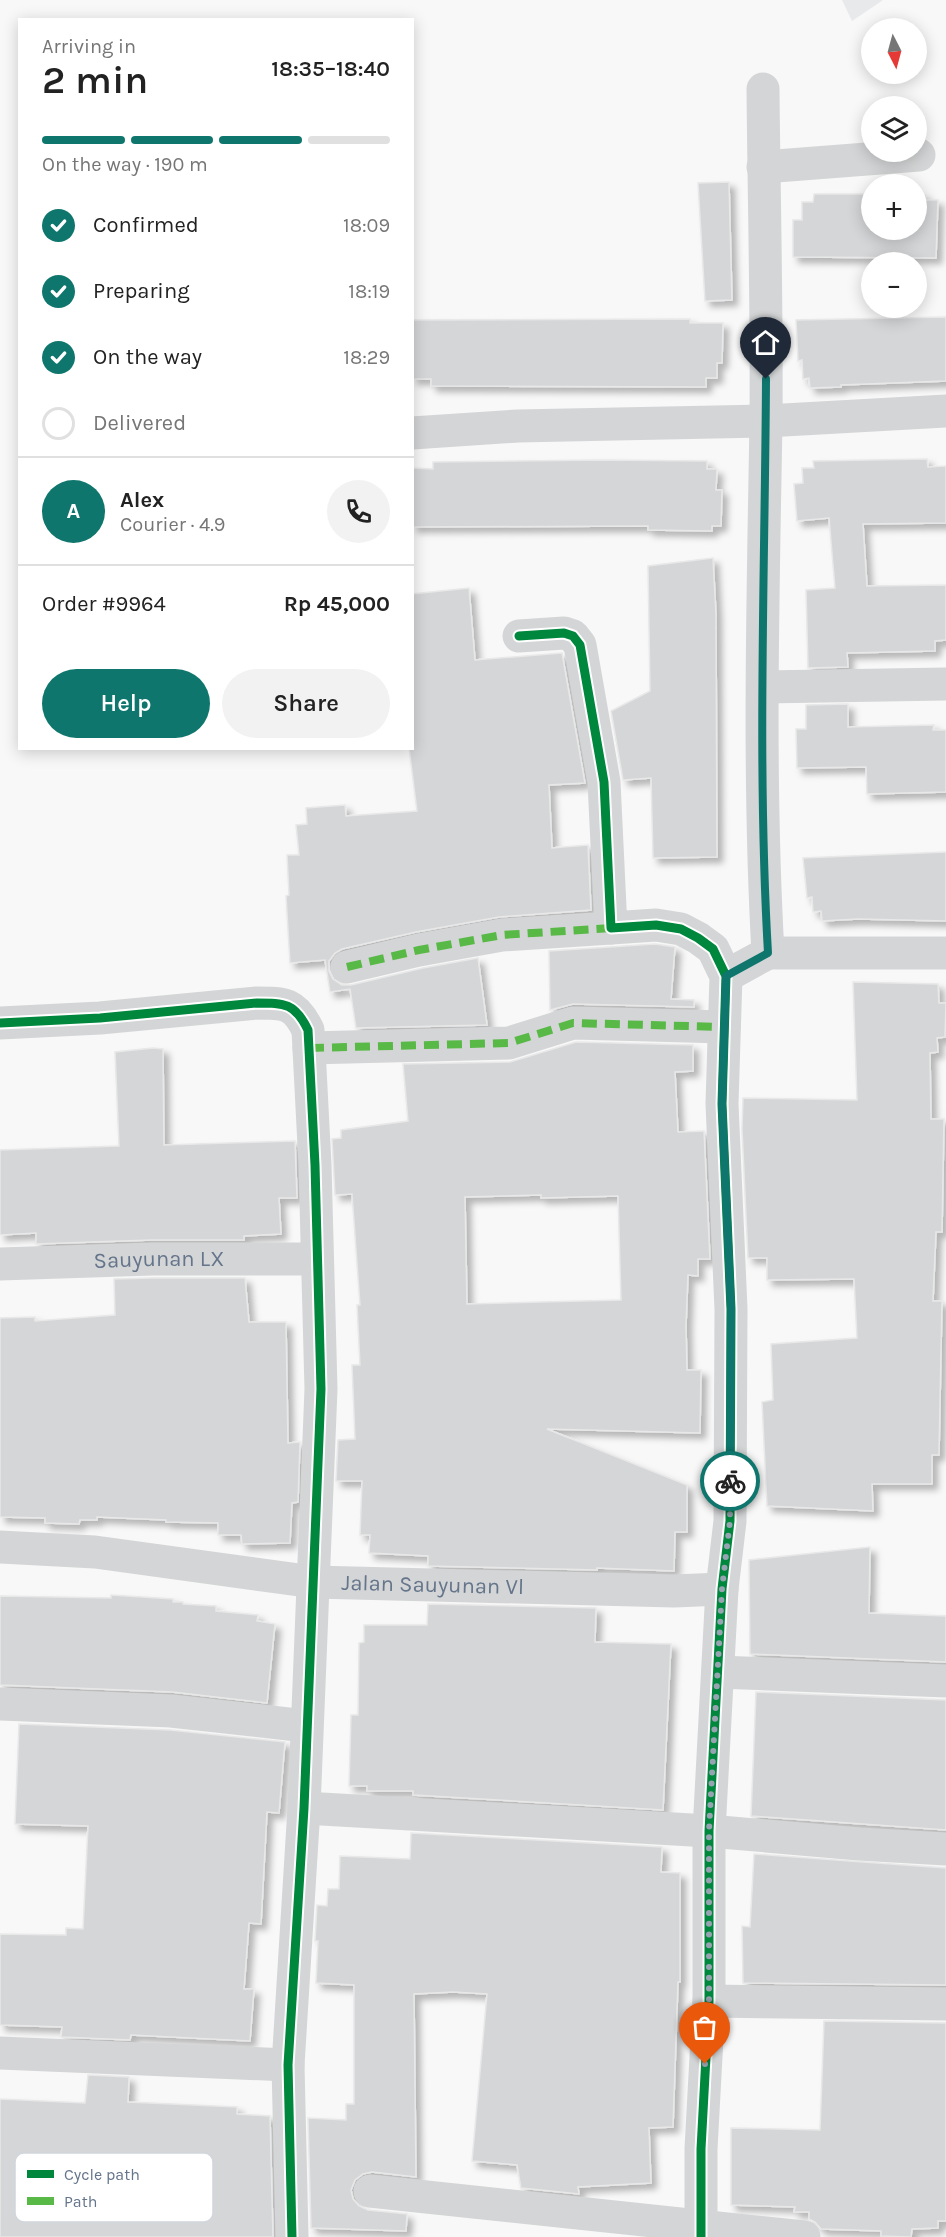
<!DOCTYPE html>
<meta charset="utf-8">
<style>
:root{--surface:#fff;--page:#f2f2f2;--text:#222;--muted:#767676;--line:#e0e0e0;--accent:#0f766e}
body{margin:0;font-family:Karla,sans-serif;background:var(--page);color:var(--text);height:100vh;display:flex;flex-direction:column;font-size:22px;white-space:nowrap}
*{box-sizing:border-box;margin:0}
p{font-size:20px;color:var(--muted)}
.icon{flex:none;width:33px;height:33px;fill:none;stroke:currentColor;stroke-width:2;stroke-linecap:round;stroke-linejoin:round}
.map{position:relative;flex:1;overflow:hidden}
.panel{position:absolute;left:18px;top:18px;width:396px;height:732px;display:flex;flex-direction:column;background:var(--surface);border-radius:0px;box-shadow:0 3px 15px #0003}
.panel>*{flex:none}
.needle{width:39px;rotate:174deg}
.controls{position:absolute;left:861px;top:18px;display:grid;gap:12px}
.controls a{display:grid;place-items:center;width:66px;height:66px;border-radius:50%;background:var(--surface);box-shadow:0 3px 15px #0003;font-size:30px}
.pin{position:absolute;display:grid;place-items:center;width:51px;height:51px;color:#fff;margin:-62px -26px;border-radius:50% 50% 50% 0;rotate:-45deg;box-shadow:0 0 6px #0007}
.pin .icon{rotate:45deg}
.courier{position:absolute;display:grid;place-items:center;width:60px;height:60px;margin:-30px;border:4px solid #0f766e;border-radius:50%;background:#fff;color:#222;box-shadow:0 2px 8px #0007}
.headline em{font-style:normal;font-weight:600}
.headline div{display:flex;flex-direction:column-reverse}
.headline{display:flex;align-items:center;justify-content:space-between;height:102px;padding:0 24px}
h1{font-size:39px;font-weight:600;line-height:45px}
.bar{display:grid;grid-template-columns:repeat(4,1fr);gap:9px 6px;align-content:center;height:72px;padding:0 24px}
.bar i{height:8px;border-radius:4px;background:var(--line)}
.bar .active{background:var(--accent)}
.bar p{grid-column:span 4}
.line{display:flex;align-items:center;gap:15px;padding:0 24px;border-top:2px solid var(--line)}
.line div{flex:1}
.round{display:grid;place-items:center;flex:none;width:63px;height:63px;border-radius:32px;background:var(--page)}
ol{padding:0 24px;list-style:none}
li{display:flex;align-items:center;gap:18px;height:66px}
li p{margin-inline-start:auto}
li .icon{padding:6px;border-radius:50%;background:var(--accent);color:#fff;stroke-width:4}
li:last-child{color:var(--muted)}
li i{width:33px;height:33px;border:3px solid var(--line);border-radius:50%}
.cta{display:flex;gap:12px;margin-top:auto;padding:12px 24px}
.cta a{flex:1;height:69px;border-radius:36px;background:var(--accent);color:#fff;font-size:24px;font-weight:600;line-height:69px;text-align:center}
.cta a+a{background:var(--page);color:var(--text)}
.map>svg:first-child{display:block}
.built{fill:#e8e9ea}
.building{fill:#d5d6d8;stroke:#e8e8e8;stroke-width:1.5;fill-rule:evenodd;filter:url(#shadow)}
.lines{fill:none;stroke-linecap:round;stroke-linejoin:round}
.minor{stroke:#d4d5d6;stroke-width:33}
.quiet{stroke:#58b947;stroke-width:8;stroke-dasharray:15 8;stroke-linecap:butt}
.cycleway-casing{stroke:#fff;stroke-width:13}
.cycleway{stroke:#00873e;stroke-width:9}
.done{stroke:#98a3b1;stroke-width:6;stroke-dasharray:0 10.8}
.route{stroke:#0f766e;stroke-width:8}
.labels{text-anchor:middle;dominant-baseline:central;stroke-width:6;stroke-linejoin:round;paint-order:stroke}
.street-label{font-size:22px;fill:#65758b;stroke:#fff}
.key{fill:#fff;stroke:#d1d6dc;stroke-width:1.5}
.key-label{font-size:16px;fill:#65758b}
</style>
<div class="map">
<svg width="946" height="2237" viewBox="0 0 946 2237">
<defs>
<filter id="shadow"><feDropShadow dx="5.5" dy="5.5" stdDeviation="3" flood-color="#0004"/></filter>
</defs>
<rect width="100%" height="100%" fill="#f8f8f8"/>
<path class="built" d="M 842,0 L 883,0 L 852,21 Z"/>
<path class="building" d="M 729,182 L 732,300 L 705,301 L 698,183 Z
M 868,193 L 872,193 L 872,230 L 916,230 L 916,194 L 925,195 L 925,200 L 938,200 L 936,258 L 793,257 L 793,220 L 802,220 L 802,202 L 813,202 L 814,194 L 868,194 Z
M 946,317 L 946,381 L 841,385 L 841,387 L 810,388 L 809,378 L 803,379 L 802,360 L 798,361 L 796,320 Z
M 690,319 L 690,323 L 723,323 L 722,363 L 717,363 L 717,378 L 706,378 L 706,387 L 431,386 L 431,379 L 412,379 L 412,320 Z
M 927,459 L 928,467 L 946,466 L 946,523 L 863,524 L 867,586 L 946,585 L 946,640 L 935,641 L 935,651 L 847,653 L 848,667 L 808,668 L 806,590 L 835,588 L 829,518 L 797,521 L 794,484 L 803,483 L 802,468 L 814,468 L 813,461 Z
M 601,460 L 707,461 L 707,469 L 717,469 L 716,490 L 722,490 L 721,526 L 712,526 L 712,531 L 648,530 L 648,526 L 412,527 L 412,468 L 433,469 L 433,462 Z
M 713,558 L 716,614 L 717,857 L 653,858 L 651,778 L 623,780 L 611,711 L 650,691 L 648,566 Z
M 469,588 L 475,660 L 562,653 L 585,783 L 549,785 L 552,848 L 588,845 L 591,910 L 499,917 L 416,932 L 342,949 L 335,953 L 329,961 L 329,971 L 333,979 L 342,985 L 351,985 L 423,968 L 478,958 L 487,1025 L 356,1028 L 350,989 L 330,992 L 325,960 L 290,963 L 286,896 L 289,895 L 287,855 L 299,855 L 296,825 L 307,824 L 306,808 L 345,805 L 346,816 L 417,811 L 409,748 L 412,748 L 412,594 Z
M 848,704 L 848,727 L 934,725 L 933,730 L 946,730 L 946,792 L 867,794 L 866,767 L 797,768 L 796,729 L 806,729 L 806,705 Z
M 946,852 L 946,921 L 858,919 L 822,921 L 821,911 L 813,912 L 812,897 L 807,898 L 803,858 Z
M 655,944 L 675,947 L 671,999 L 694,1000 L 694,1007 L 573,1004 L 550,1010 L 549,951 Z
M 853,982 L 938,984 L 939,1003 L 946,1003 L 945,1037 L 937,1038 L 938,1052 L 930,1053 L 931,1119 L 944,1119 L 942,1232 L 936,1232 L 933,1301 L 942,1301 L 939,1455 L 932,1455 L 932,1484 L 872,1484 L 873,1511 L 767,1506 L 762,1402 L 773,1400 L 771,1344 L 857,1338 L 854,1279 L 767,1280 L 767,1258 L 748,1258 L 742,1129 L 743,1098 L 857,1100 Z
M 576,1042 L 693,1045 L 693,1071 L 675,1072 L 678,1132 L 704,1131 L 710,1259 L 698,1259 L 698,1276 L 688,1275 L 686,1326 L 687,1370 L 701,1370 L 700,1433 L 547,1429 L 687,1485 L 687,1532 L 675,1532 L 674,1571 L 597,1568 L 597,1570 L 428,1566 L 428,1556 L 369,1553 L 370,1535 L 360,1535 L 362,1481 L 336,1481 L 338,1440 L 355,1439 L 352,1365 L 360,1365 L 357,1305 L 360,1305 L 352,1194 L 335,1195 L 332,1139 L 341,1138 L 341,1130 L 408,1121 L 403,1064 L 510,1062 ZM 541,1195 L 541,1198 L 618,1196 L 621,1300 L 467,1304 L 465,1197 Z
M 153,1048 L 163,1049 L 164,1145 L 295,1141 L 297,1198 L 279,1198 L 281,1234 L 244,1236 L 244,1240 L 152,1240 L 36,1244 L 36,1233 L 0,1235 L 0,1150 L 119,1146 L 115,1052 Z
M 152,1278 L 245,1278 L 249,1322 L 286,1322 L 288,1443 L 300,1442 L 298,1502 L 292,1503 L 290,1543 L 242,1544 L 241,1535 L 218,1535 L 218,1523 L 166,1522 L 166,1520 L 97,1517 L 97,1520 L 80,1520 L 79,1524 L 45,1523 L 45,1518 L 0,1517 L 0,1318 L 35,1317 L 35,1321 L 115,1315 L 114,1279 Z
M 870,1547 L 869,1613 L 946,1616 L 946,1662 L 750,1654 L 749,1560 Z
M 111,1595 L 173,1599 L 173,1602 L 183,1602 L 183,1604 L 216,1606 L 216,1611 L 258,1615 L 257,1621 L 275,1624 L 267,1703 L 172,1692 L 0,1685 L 0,1596 L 111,1598 Z
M 428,1604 L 596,1608 L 595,1642 L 671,1644 L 663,1810 L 413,1795 L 413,1791 L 367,1791 L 367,1786 L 349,1786 L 351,1715 L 358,1715 L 359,1643 L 364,1642 L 364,1625 L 427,1625 Z
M 756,1692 L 946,1700 L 946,1830 L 751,1816 Z
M 19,1724 L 170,1730 L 285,1742 L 279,1813 L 267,1812 L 261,1924 L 249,1923 L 244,1989 L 254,1989 L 250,2041 L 131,2035 L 130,2040 L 61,2037 L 62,2027 L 0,2025 L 0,1934 L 66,1935 L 66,1928 L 83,1929 L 88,1826 L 15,1824 Z
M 411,1833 L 662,1847 L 661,1872 L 680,1873 L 680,1982 L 678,1982 L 673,2127 L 649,2128 L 651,2183 L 578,2187 L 579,2194 L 521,2188 L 517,2165 L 472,2161 L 487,1994 L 453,1992 L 414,1994 L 416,2177 L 372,2172 L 363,2174 L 355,2180 L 351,2190 L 353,2199 L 359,2206 L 368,2210 L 407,2214 L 406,2231 L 311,2228 L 308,2118 L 346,2120 L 346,2104 L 354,2104 L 354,1985 L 316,1983 L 318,1941 L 315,1941 L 317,1905 L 327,1906 L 328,1889 L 339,1889 L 340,1856 L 410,1859 Z
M 754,1854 L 946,1868 L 946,1985 L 743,1983 L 742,1926 L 750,1927 Z
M 824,2021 L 946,2023 L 946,2221 L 938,2221 L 938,2228 L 912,2229 L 911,2237 L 881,2236 L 881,2231 L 821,2229 L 815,2222 L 809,2219 L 809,2212 L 794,2212 L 795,2207 L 731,2205 L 731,2128 L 820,2130 Z
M 88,2075 L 129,2077 L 128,2102 L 237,2107 L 237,2114 L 270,2116 L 273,2237 L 0,2237 L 0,2099 L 85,2103 Z"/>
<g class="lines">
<g class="minor">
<path d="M 763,89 C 764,200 767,310 766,421 C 763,598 758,776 768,953"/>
<path d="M 763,167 L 919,155"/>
<path d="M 412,433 L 518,426 L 766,421 L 946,411"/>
<path d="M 519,636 L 564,633 L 573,636 L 580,645 L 604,782 L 611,928 L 656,925 L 681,929 L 698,938 L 713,949 L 726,976 L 722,1104 L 731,1309 L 730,1521 L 722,1589 L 709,1831 L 709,2001 L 701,2149 L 701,2237"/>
<path d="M 763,687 L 946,684"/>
<path d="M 347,967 L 419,950 L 502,935 L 611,928"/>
<path d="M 726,976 L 768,953 L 946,953"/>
<path d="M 0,1023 L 100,1018 L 257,1003 C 285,1003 295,1003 308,1030 L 315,1165 L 321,1389 L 304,1808 L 288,2065 L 292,2237"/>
<path d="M 309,1048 L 509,1043 L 573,1023 L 724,1027"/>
<path id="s1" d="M 0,1264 L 152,1259 L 317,1259"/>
<path id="s2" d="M 0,1547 L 95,1552 L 314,1582 L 674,1591 L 722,1589"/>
<path d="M 718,1672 L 946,1681"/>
<path d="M 0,1704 L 171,1711 L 306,1726"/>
<path d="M 304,1808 L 709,1831 L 859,1844 L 946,1849"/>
<path d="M 709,2001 L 946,2004"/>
<path d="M 0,2053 L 288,2065"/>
<path d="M 370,2191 L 804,2237"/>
</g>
<path class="quiet" d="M 347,967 L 419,950 L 502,935 L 611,928
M 309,1048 L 509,1043 L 573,1023 L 724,1027"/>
<g class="cycleway-casing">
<path id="cycleway" d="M 519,636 L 564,633 L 573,636 L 580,645 L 604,782 L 611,928 L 656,925 L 681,929 L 698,938 L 713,949 L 726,976 L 722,1104 L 731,1309 L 730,1521 L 722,1589 L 709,1831 L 709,2001 L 701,2149 L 701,2237
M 0,1023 L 100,1018 L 257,1003 C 285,1003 295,1003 308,1030 L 315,1165 L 321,1389 L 304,1808 L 288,2065 L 292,2237"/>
</g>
<use href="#cycleway" class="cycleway"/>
</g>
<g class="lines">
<path class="done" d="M 705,2064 L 709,2001 L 709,1831 L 722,1589 L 730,1521 L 730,1481"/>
<path class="route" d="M 730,1481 L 731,1309 L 722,1104 L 726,976 L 768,953 C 757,762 765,570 766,379"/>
</g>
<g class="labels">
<g class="street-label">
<text stroke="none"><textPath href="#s1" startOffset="159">Sauyunan LX</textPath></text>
<text stroke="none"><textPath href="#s2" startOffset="435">Jalan Sauyunan Vl</textPath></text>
</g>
</g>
<rect x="15" y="2153" width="198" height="69" rx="9" class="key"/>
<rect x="27" y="2170" width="27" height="8" fill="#00873e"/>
<rect x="27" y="2197" width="27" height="8" fill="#58b947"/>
<g class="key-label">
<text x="64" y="2180">Cycle path</text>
<text x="64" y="2207">Path</text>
</g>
</svg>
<div class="controls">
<a><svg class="needle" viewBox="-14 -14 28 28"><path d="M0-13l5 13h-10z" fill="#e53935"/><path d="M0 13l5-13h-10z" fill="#767676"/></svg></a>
<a><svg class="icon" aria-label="layers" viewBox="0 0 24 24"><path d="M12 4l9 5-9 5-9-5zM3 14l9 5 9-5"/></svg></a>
<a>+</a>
<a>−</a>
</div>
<div class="pin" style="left:705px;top:2064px;background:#ea580c"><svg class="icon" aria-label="bag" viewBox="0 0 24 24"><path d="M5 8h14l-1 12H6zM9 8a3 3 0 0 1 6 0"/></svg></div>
<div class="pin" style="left:766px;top:379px;background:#1f2937"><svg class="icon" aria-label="home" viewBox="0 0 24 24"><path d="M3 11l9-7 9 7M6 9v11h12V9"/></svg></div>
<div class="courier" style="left:730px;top:1481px"><svg class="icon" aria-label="bike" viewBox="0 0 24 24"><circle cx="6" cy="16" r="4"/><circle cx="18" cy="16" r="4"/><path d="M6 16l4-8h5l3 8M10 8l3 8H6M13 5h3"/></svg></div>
<section class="panel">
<div class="headline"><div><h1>2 min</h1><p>Arriving in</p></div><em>18:35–18:40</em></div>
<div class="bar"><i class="active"></i><i class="active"></i><i class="active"></i><i></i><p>On the way · 190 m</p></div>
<ol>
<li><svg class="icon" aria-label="check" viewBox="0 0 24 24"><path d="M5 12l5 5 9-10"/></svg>Confirmed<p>18:09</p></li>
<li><svg class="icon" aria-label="check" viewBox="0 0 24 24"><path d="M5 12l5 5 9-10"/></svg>Preparing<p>18:19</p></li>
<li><svg class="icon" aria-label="check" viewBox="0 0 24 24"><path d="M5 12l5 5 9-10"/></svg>On the way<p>18:29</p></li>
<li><i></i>Delivered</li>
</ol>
<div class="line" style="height:108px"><b class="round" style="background:var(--accent);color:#fff">A</b><div><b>Alex</b><p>Courier · 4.9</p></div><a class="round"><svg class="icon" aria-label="phone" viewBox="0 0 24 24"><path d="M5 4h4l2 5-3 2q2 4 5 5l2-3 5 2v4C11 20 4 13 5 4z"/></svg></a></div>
<div class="line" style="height:78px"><div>Order #9964</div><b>Rp 45,000</b></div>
<div class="cta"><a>Help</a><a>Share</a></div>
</section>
</div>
